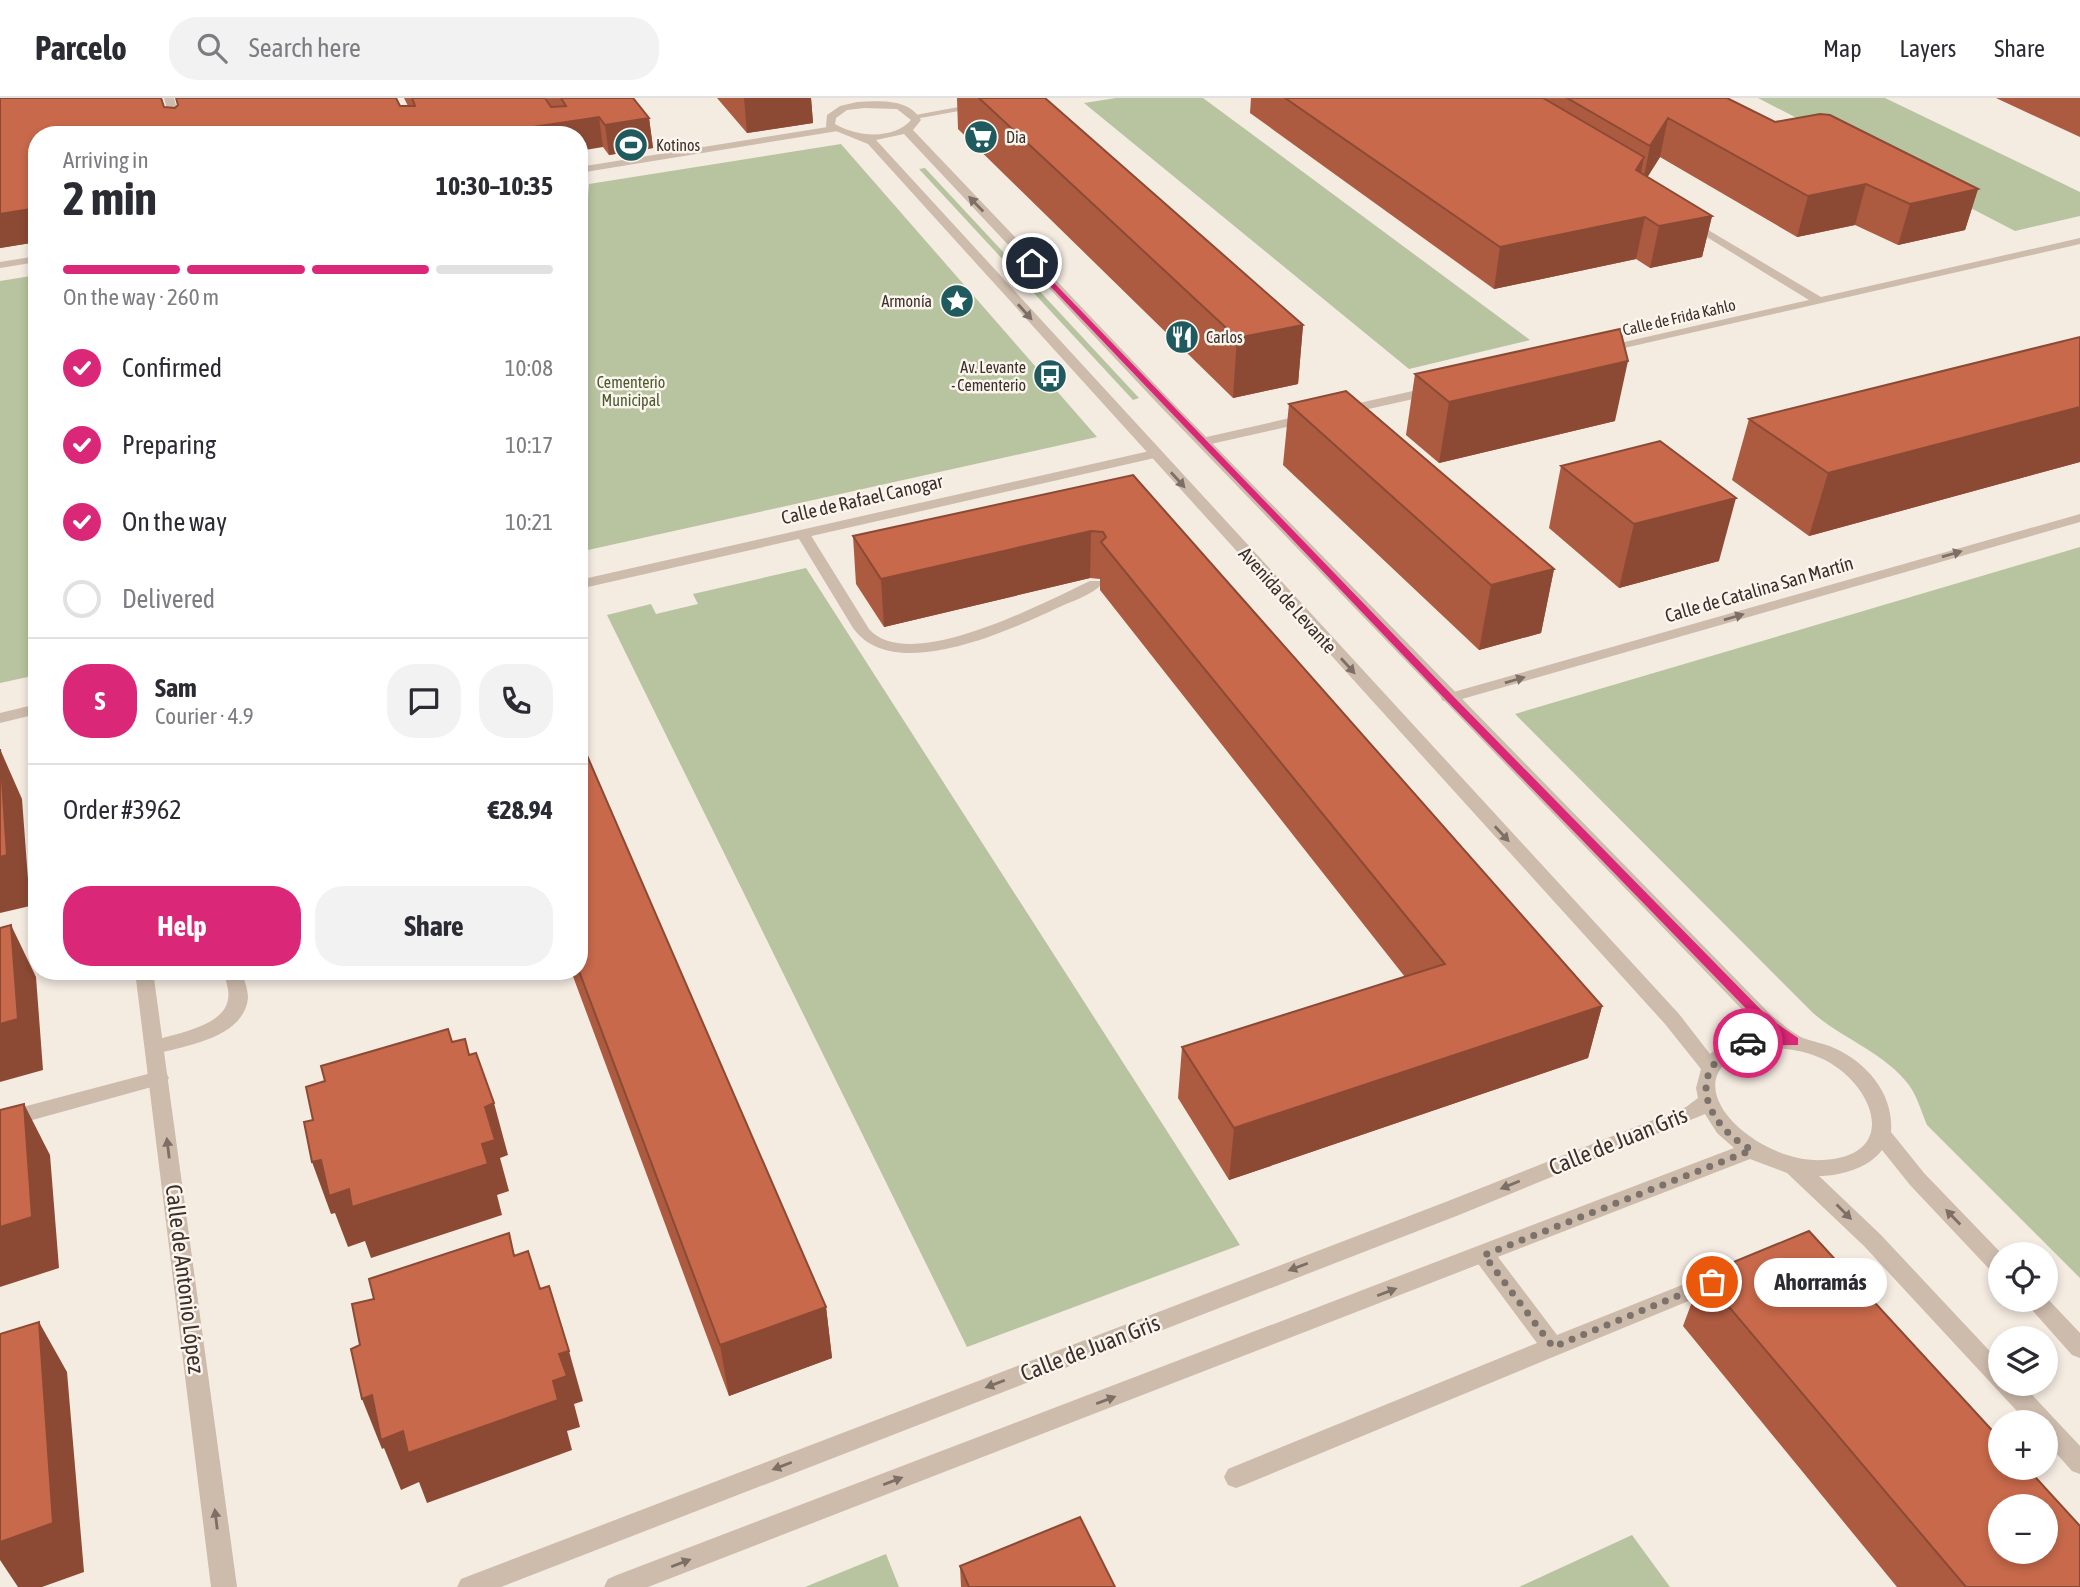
<!DOCTYPE html>
<meta charset="utf-8">
<style>
:root{--surface:#fff;--page:#f2f2f3;--text:#2b2b33;--muted:#7c7c81;--line:#e1e1e2;--accent:#db2777}
body{margin:0;font-family:"Asap Condensed",sans-serif;background:var(--page);color:var(--text);height:100vh;display:flex;flex-direction:column;font-size:26px;white-space:nowrap}
*{box-sizing:border-box;margin:0}
p{font-size:23px;color:var(--muted)}
.icon{flex:none;width:38px;height:38px;fill:none;stroke:currentColor;stroke-width:2;stroke-linecap:round;stroke-linejoin:round}
.map{position:relative;flex:1;overflow:hidden}
.panel{position:absolute;left:28px;top:28px;width:560px;height:854px;display:flex;flex-direction:column;background:var(--surface);border-radius:28px;box-shadow:0 4px 10px #0003}
.panel>*{flex:none}
.tools{position:absolute;left:1988px;top:1144px;display:grid;gap:14px}
.tools a{display:grid;place-items:center;width:70px;height:70px;border-radius:50%;background:var(--surface);box-shadow:0 4px 10px #0003;font-size:35px}
.pin{position:absolute;display:grid;place-items:center;width:60px;height:60px;color:#fff;margin:-30px;border:4px solid #fff;border-radius:50%;box-shadow:0 2px 7px #0007}
.courier{position:absolute;display:grid;place-items:center;width:70px;height:70px;margin:-35px;border:5px solid #db2777;border-radius:50%;background:#fff;color:#222;box-shadow:0 2px 9px #0007}
.bubble{position:absolute;height:49px;border-radius:24px;background:var(--surface);box-shadow:0 4px 10px #0003;font-size:23px;font-weight:700;line-height:49px;text-align:center}
.overview em{font-style:normal;font-weight:700}
.overview div{display:flex;flex-direction:column-reverse}
.overview{display:flex;align-items:center;justify-content:space-between;height:119px;padding:0 35px}
h1{font-size:46px;font-weight:700;line-height:52px}
.bar{display:grid;grid-template-columns:repeat(4,1fr);gap:10px 7px;align-content:center;height:84px;padding:0 35px}
.bar i{height:9px;border-radius:5px;background:var(--line)}
.bar .active{background:var(--accent)}
.bar p{grid-column:span 4}
.line{display:flex;align-items:center;gap:18px;padding:0 35px;border-top:2px solid var(--line)}
.line div{flex:1}
.round{display:grid;place-items:center;flex:none;width:74px;height:74px;border-radius:28px;background:var(--page)}
ol{padding:0 35px;list-style:none}
li{display:flex;align-items:center;gap:21px;height:77px}
li p{margin-inline-start:auto}
li .icon{padding:7px;border-radius:50%;background:var(--accent);color:#fff;stroke-width:4}
li:last-child{color:var(--muted)}
li i{width:38px;height:38px;border:4px solid var(--line);border-radius:50%}
.cta{display:flex;gap:14px;margin-top:auto;padding:14px 35px}
.cta a{flex:1;height:80px;border-radius:28px;background:var(--accent);color:#fff;font-size:28px;font-weight:700;line-height:80px;text-align:center}
.cta a+a{background:var(--page);color:var(--text)}
header{display:flex;align-items:center;gap:42px;box-sizing:border-box;height:98px;padding:0 35px;background:var(--surface);border-bottom:2px solid var(--line)}
header strong{font-size:33px}
nav{display:flex;gap:38px;margin-inline-start:auto;font-size:24px}
.search{width:490px;height:63px;background:var(--page);display:flex;align-items:center;gap:18px;box-sizing:border-box;padding:0 24px;border-radius:28px;color:var(--muted);font-size:26px}
.map>svg:first-child{display:block}
.green{fill:#b8c4a0}
.lines{fill:none;stroke-linecap:round;stroke-linejoin:round}
.service{fill:#cdbbac;fill-rule:evenodd}
.minor{fill:#cdbbac;fill-rule:evenodd}
.tertiary{fill:#cdbbac;fill-rule:evenodd}
.wall{fill:#ac5a40}
.shaded-wall{fill:#8c4a34}
.building{fill:#c8694b;stroke:#8c4a34;stroke-width:2;fill-rule:evenodd}
.oneway{fill:#7d6f65}
.route{fill:#db2777}
.done{stroke:#7c716b;stroke-width:7;stroke-dasharray:0 12.6}
.labels{text-anchor:middle;dominant-baseline:central;stroke-width:5;stroke-linejoin:round;paint-order:stroke}
.far-poi-label{font-size:16px;fill:#3b302b;stroke:#fbf5ee;text-anchor:start}
.far-street-label{font-size:16px;fill:#3b302b;stroke:#fbf5ee}
.far-park-label{font-size:16px;fill:#4a5a2e;stroke:#fbf5ee}
.street-label{font-size:19px;fill:#3b302b;stroke:#fbf5ee}
.near-street-label{font-size:23px;fill:#3b302b;stroke:#fbf5ee}
</style>
<header>
<strong>Parcelo</strong>
<div class="search"><svg class="icon" aria-label="search" viewBox="0 0 24 24"><circle cx="10" cy="10" r="6"/><path d="M15 15l6 6"/></svg>Search here</div>
<nav><a>Map</a><a>Layers</a><a>Share</a></nav>
</header>
<div class="map">
<svg width="2080" height="1489" viewBox="0 0 2080 1489">
<rect width="100%" height="100%" fill="#f4ebe1"/>
<path class="green" d="M 1116,0 L 1203,0 L 1530,242 L 1409,271 L 1084,5 Z
M 1758,0 L 1885,0 L 2080,94 L 2080,118 L 2015,133 Z
M 841,46 L 1097,339 L 579,454 L 579,220 L 589,86 Z
M 925,70 L 1139,300 L 1133,302 L 919,71 Z
M 37,177 L 37,577 L 0,585 L 0,183 Z
M 2080,449 L 2080,1180 L 1927,1027 C 1921,1013 1918,1000 1909,987 C 1885,955 1843,941 1813,915 L 1515,616 Z
M 806,470 L 1240,1147 L 967,1249 L 607,517 L 651,506 L 656,516 L 698,506 L 693,496 Z
M 1632,1437 L 1670,1489 L 1519,1489 Z
M 886,1456 L 899,1489 L 805,1489 Z"/>
<g class="lines">
<path class="service" d="M 164,0 L 174,0 L 184,37 L 174,37 Z
M 803,432 L 810,436 L 869,531 C 909,577 1045,504 1090,483 L 1100,483 L 1102,486 C 1091,498 1069,504 1055,511 C 1006,534 893,586 853,530 L 796,436 Z
M 224,873 L 242,873 C 244,882 248,891 248,900 C 244,940 185,948 155,956 L 148,954 L 145,949 L 148,944 C 170,937 225,929 228,901 C 230,892 225,882 224,873 Z
M 159,973 L 166,975 L 169,980 L 166,985 L 0,1031 L 0,1015 Z
M 1484,1148 L 1492,1151 L 1557,1237 L 1712,1175 L 1720,1178 L 1723,1184 L 1720,1190 L 1244,1387 L 1236,1390 L 1228,1387 L 1224,1379 L 1228,1371 L 1537,1245 L 1476,1163 L 1473,1157 L 1476,1151 Z"/>
<path class="minor" d="M 1007,0 L 1030,0 L 915,21 L 910,18 Z
M 834,28 L 838,29 L 838,33 L 579,75 L 579,69 Z
M 1688,120 L 1821,199 L 2080,140 L 2080,146 L 1598,256 L 1598,250 L 1809,202 L 1684,125 L 1684,121 Z
M 37,158 L 37,164 L 0,170 L 0,164 Z
M 1435,288 L 1440,289 L 1440,295 L 1342,317 L 1335,313 L 1337,310 Z
M 1308,316 L 1315,320 L 1313,323 L 1202,348 L 1195,344 L 1202,340 Z
M 1154,352 L 1159,353 L 1159,359 L 579,491 L 579,482 Z
M 2080,416 L 2080,424 L 1455,603 L 1443,603 L 1441,600 L 1443,597 Z
M 37,606 L 37,616 L 0,625 L 0,615 Z
M 135,873 L 153,873 L 237,1489 L 211,1489 Z"/>
<path class="tertiary" d="M 857,4 C 880,3 908,0 921,22 L 913,32 L 1169,301 L 1772,918 C 1781,925 1793,935 1803,940 C 1813,944 1824,945 1834,950 C 1868,965 1894,997 1891,1034 L 1924,1075 L 2003,1157 L 2000,1157 L 2000,1177 L 1992,1174 L 1910,1087 L 1882,1052 C 1869,1070 1840,1078 1819,1078 L 1880,1136 L 2000,1264 L 2000,1286 L 2022,1286 L 2080,1348 L 2080,1376 L 2072,1373 L 2046,1344 L 2046,1325 L 2028,1325 L 1864,1148 L 1787,1075 L 1750,1061 L 648,1489 L 604,1489 L 608,1481 L 617,1477 L 1734,1050 L 1717,1035 L 1705,1016 L 1459,1117 L 501,1489 L 457,1489 L 461,1481 L 1443,1105 L 1686,1009 L 1698,1000 L 1696,990 L 1701,971 L 1665,926 L 868,46 L 826,29 L 827,17 L 840,8 ZM 864,10 L 897,11 L 911,22 C 894,42 856,39 835,26 L 836,20 L 847,12 ZM 904,36 L 1159,307 L 1758,928 L 1768,935 C 1747,934 1726,941 1710,956 L 1679,916 L 876,42 ZM 1757,949 C 1780,950 1804,951 1825,962 C 1875,988 1900,1058 1823,1062 C 1753,1066 1660,977 1757,949 Z
M 2046,1199 L 2080,1235 L 2080,1260 L 2072,1257 L 2023,1202 L 2046,1202 Z"/>
</g>
<path class="wall" d="M 0,0 L 162,0 L 164,9 L 175,10 L 408,8 L 404,0 L 545,0 L 551,9 L 546,0 L 633,0 L 649,20 L 653,50 L 609,57 L 603,49 L 37,37 L 37,144 L 0,150 Z
M 717,0 L 811,0 L 813,25 L 747,35 Z
M 957,0 L 1045,0 L 1303,227 L 1298,286 L 1233,300 L 958,31 Z
M 1251,0 L 1727,0 L 1775,24 L 1978,91 L 1965,132 L 1898,147 L 1855,127 L 1797,139 L 1660,59 L 1647,79 L 1712,118 L 1702,159 L 1650,170 L 1636,161 L 1494,191 L 1250,15 Z
M 1996,0 L 2080,0 L 2080,39 Z
M 2080,239 L 2080,364 L 1809,438 L 1732,382 L 1749,321 Z
M 1415,276 L 1615,323 L 1439,365 L 1406,337 Z
M 1289,306 L 1554,471 L 1541,535 L 1479,552 L 1283,367 Z
M 1561,368 L 1719,463 L 1619,490 L 1549,430 Z
M 1133,377 L 1602,908 L 1588,960 L 1229,1082 L 1178,1000 L 1182,949 L 1405,879 L 1100,492 L 1100,481 L 1090,480 L 884,529 L 856,486 L 853,438 Z
M 571,873 L 579,873 L 826,1209 L 832,1260 L 729,1298 Z
M 1702,1177 L 2080,1489 L 1897,1489 L 1683,1228 Z
M 960,1468 L 1115,1489 L 961,1489 Z"/>
<path class="shaded-wall" d="M 744,0 L 811,0 L 813,25 L 747,35 Z
M 599,19 L 603,49 L 579,53 L 579,37 L 501,37 L 500,34 Z
M 649,20 L 653,50 L 609,57 L 605,27 Z
M 1668,20 L 1660,59 L 1642,88 L 1650,48 Z
M 1644,59 L 1636,99 L 1636,72 Z
M 1866,86 L 1855,127 L 1797,139 L 1808,98 Z
M 1978,91 L 1965,132 L 1898,147 L 1910,106 Z
M 37,110 L 37,144 L 0,150 L 0,116 Z
M 1712,118 L 1702,159 L 1650,170 L 1659,128 Z
M 1645,119 L 1636,161 L 1494,191 L 1500,149 Z
M 1303,227 L 1298,286 L 1233,300 L 1237,240 Z
M 1628,263 L 1615,323 L 1439,365 L 1449,304 Z
M 2080,309 L 2080,364 L 1809,438 L 1828,375 Z
M 1736,400 L 1719,463 L 1619,490 L 1634,426 Z
M 1091,433 L 1090,480 L 884,529 L 881,481 Z
M 1554,471 L 1541,535 L 1479,552 L 1491,487 Z
M 0,651 L 22,701 L 30,808 L 0,815 Z
M 11,827 L 36,879 L 43,972 L 0,984 L 0,926 Z
M 1602,908 L 1588,960 L 1229,1082 L 1234,1030 Z
M 494,1005 L 508,1057 L 500,1060 L 509,1093 L 497,1097 L 502,1117 L 371,1160 L 365,1143 L 348,1149 L 335,1115 L 331,1116 L 312,1064 L 321,1062 L 482,1046 L 485,1009 Z
M 24,1006 L 50,1057 L 59,1170 L 0,1189 L 0,1129 Z
M 826,1209 L 832,1260 L 729,1298 L 720,1247 Z
M 39,1224 L 67,1274 L 84,1474 L 42,1489 L 18,1489 L 0,1462 L 0,1414 Z
M 569,1253 L 583,1303 L 574,1306 L 580,1329 L 567,1333 L 572,1352 L 427,1405 L 419,1384 L 401,1392 L 384,1350 L 382,1351 L 362,1301 L 372,1297 L 403,1333 L 553,1283 L 559,1256 Z"/>
<path class="building" d="M 0,0 L 161,0 L 164,9 L 175,10 L 178,7 L 176,0 L 396,0 L 400,8 L 415,8 L 412,0 L 545,0 L 551,9 L 566,8 L 561,0 L 633,0 L 649,20 L 605,27 L 599,19 L 500,34 L 502,37 L 37,37 L 37,110 L 0,116 Z
M 979,0 L 1045,0 L 1303,227 L 1237,240 Z
M 1285,0 L 1543,0 L 1644,59 L 1636,72 L 1712,118 L 1659,128 L 1645,119 L 1500,149 Z
M 1567,0 L 1727,0 L 1775,24 L 1820,16 L 1830,17 L 1978,91 L 1910,106 L 1866,86 L 1808,98 L 1668,20 L 1650,48 Z
M 1620,231 L 1628,263 L 1449,304 L 1415,276 Z
M 2080,239 L 2080,309 L 1828,375 L 1749,321 Z
M 1346,293 L 1554,471 L 1491,487 L 1289,306 Z
M 1660,343 L 1736,400 L 1634,426 L 1561,368 Z
M 1133,377 L 1602,908 L 1234,1030 L 1182,949 L 1445,866 L 1101,444 L 1106,439 L 1103,434 L 1091,433 L 881,481 L 853,438 Z
M 579,639 L 826,1209 L 720,1247 L 579,873 Z
M 0,651 L 7,757 L 0,759 Z
M 11,827 L 18,921 L 0,926 L 0,830 Z
M 448,931 L 452,944 L 465,941 L 469,957 L 476,955 L 494,1005 L 485,1009 L 495,1042 L 482,1046 L 488,1066 L 352,1109 L 349,1091 L 329,1098 L 321,1062 L 312,1064 L 304,1024 L 313,1022 L 306,989 L 325,983 L 321,968 Z
M 24,1006 L 32,1119 L 0,1129 L 0,1012 Z
M 1809,1133 L 2000,1341 L 2000,1370 L 2027,1370 L 2080,1428 L 2080,1489 L 1966,1489 L 1702,1177 ZM 2000,1409 L 2046,1409 L 2046,1454 L 2000,1454 Z
M 509,1135 L 514,1158 L 528,1153 L 540,1191 L 549,1188 L 569,1253 L 559,1256 L 567,1278 L 553,1283 L 558,1302 L 408,1355 L 403,1333 L 381,1342 L 372,1297 L 362,1301 L 351,1251 L 360,1247 L 352,1206 L 374,1201 L 369,1181 Z
M 39,1224 L 53,1425 L 0,1444 L 0,1236 Z
M 1080,1419 L 1115,1489 L 969,1489 L 960,1468 Z"/>
<defs><path id="oneway-solid" d="M-6-.8H1V-3.2L6.5 0L1 3.2V.8H-6Z" transform="scale(1.75)"/></defs>
<g class="oneway">
<use href="#oneway-solid" transform="translate(976 106) rotate(-134)"/>
<use href="#oneway-solid" transform="translate(1025 214) rotate(48)"/>
<use href="#oneway-solid" transform="translate(1178 382) rotate(48)"/>
<use href="#oneway-solid" transform="translate(1952 456) rotate(-16)"/>
<use href="#oneway-solid" transform="translate(1734 519) rotate(-16)"/>
<use href="#oneway-solid" transform="translate(1348 568) rotate(48)"/>
<use href="#oneway-solid" transform="translate(1515 582) rotate(-16)"/>
<use href="#oneway-solid" transform="translate(1502 736) rotate(47)"/>
<use href="#oneway-solid" transform="translate(168 1050) rotate(-97)"/>
<use href="#oneway-solid" transform="translate(1510 1087) rotate(158)"/>
<use href="#oneway-solid" transform="translate(1844 1114) rotate(45)"/>
<use href="#oneway-solid" transform="translate(1953 1119) rotate(-134)"/>
<use href="#oneway-solid" transform="translate(1298 1169) rotate(159)"/>
<use href="#oneway-solid" transform="translate(1387 1194) rotate(-21)"/>
<use href="#oneway-solid" transform="translate(995 1286) rotate(159)"/>
<use href="#oneway-solid" transform="translate(1106 1302) rotate(-21)"/>
<use href="#oneway-solid" transform="translate(782 1368) rotate(159)"/>
<use href="#oneway-solid" transform="translate(893 1383) rotate(-21)"/>
<use href="#oneway-solid" transform="translate(216 1421) rotate(-97)"/>
<use href="#oneway-solid" transform="translate(681 1465) rotate(-21)"/>
</g>
<path class="route" d="M 1032,162 L 1453,598 L 1769,920 L 1798,940 L 1798,947 L 1743,948 L 1743,941 L 1757,937 L 1776,938 L 1761,926 L 1446,602 L 1029,166 Z"/>
<g class="lines">
<path class="done" d="M 1712,1184 L 1553,1249 L 1484,1157 L 1752,1052 C 1702,1025 1682,966 1748,945"/>
</g>
<defs>
<g id="supermarket-disc" transform="scale(1.75)"><circle r="9.5" fill="#1f5a5e" stroke="#fbf5ee"/><path d="M-6-5.5h2.5l.6 2H6L4.5 2H-2.5L-4.4-4H-6ZM-1.5 3.2a1.3 1.3 0 1 0 .1 0ZM3 3.2a1.3 1.3 0 1 0 .1 0Z" fill="#fff"/></g>
<g id="stadium-disc" transform="scale(1.75)"><circle r="9.5" fill="#1f5a5e" stroke="#fbf5ee"/><path d="M0-5a6.5 5 0 1 0 0 10a6.5 5 0 1 0 0-10ZM-3.5-1.8h7v3.6h-7Z" fill="#fff"/></g>
<g id="sight-disc" transform="scale(1.75)"><circle r="9.5" fill="#1f5a5e" stroke="#fbf5ee"/><path d="M0-6L1.8-2.2L6-1.7L2.9 1.2L3.7 5.4L0 3.3L-3.7 5.4L-2.9 1.2L-6-1.7L-1.8-2.2Z" fill="#fff"/></g>
<g id="restaurant-disc" transform="scale(1.75)"><circle r="9.5" fill="#1f5a5e" stroke="#fbf5ee"/><path d="M-5-6h1v4h1v-4h1v4h1v-4h1v5L-1.5 .5V6h-2V.5L-5-1ZM5-6V6H3V1.5H1.5Q1.5-4 5-6Z" fill="#fff"/></g>
<g id="bus-disc" transform="scale(1.75)"><circle r="9.5" fill="#1f5a5e" stroke="#fbf5ee"/><path d="M-5-6H5V4H4V6H2V4H-2V6H-4V4H-5ZM-3.5-4V0h7V-4ZM-3.5 1.2v1.5H-2V1.2ZM2 1.2v1.5H3.5V1.2Z" fill="#fff"/></g>
</defs>
<g fill-rule="evenodd">
<use href="#supermarket-disc" x="981" y="39"/>
<use href="#stadium-disc" x="631" y="47"/>
<use href="#sight-disc" x="957" y="203"/>
<use href="#restaurant-disc" x="1182" y="239"/>
<use href="#bus-disc" x="1050" y="278"/>
</g>
<g class="labels">
<g class="far-poi-label">
<text x="1006" y="39">Dia</text>
<text x="656" y="47">Kotinos</text>
<text x="932" y="203" text-anchor="end">Armonía</text>
<text x="1206" y="239">Carlos</text>
<text x="1026" y="269" text-anchor="end">Av. Levante<tspan x="1026" dy="18">- Cementerio</tspan></text>
</g>
<g class="far-street-label">
<text transform="translate(1679 219) rotate(-13)">Calle de Frida Kahlo</text>
</g>
<g class="far-park-label">
<text x="631" y="284">Cementerio<tspan x="631" dy="18">Municipal</tspan></text>
</g>
<g class="street-label">
<text transform="translate(862 401) rotate(-13)">Calle de Rafael Canogar</text>
<text transform="translate(1759 491) rotate(-16)">Calle de Catalina San Martín</text>
<text transform="translate(1288 502) rotate(48)">Avenida de Levante</text>
</g>
<g class="near-street-label">
<text transform="translate(1618 1043) rotate(-22)">Calle de Juan Gris</text>
<text transform="translate(185 1181) rotate(83)">Calle de Antonio López</text>
<text transform="translate(1090 1250) rotate(-21)">Calle de Juan Gris</text>
</g>
</g>
</svg>
<div class="tools">
<a><svg class="icon" aria-label="locate" viewBox="0 0 24 24"><circle cx="12" cy="12" r="6"/><path d="M12 2v4M12 18v4M2 12h4M18 12h4"/></svg></a>
<a><svg class="icon" aria-label="layers" viewBox="0 0 24 24"><path d="M12 4l9 5-9 5-9-5zM3 14l9 5 9-5"/></svg></a>
<a>+</a>
<a>−</a>
</div>
<div class="pin" style="left:1712px;top:1184px;background:#ea580c"><svg class="icon" aria-label="bag" viewBox="0 0 24 24"><path d="M5 8h14l-1 12H6zM9 8a3 3 0 0 1 6 0"/></svg></div>
<div class="pin" style="left:1032px;top:165px;background:#1f2937"><svg class="icon" aria-label="home" viewBox="0 0 24 24"><path d="M3 11l9-7 9 7M6 9v11h12V9"/></svg></div>
<div class="courier" style="left:1748px;top:945px"><svg class="icon" aria-label="car" viewBox="0 0 24 24"><path d="M5 17H2v-5l4-1 3-4h7l3 4 3 1v5h-3M9 17h6M6 11h13"/><circle cx="7" cy="17" r="2"/><circle cx="17" cy="17" r="2"/></svg></div>
<div class="bubble" style="left:1754px;top:1160px;width:133px">Ahorramás</div>
<section class="panel">
<div class="overview"><div><h1>2 min</h1><p>Arriving in</p></div><em>10:30–10:35</em></div>
<div class="bar"><i class="active"></i><i class="active"></i><i class="active"></i><i></i><p>On the way · 260 m</p></div>
<ol>
<li><svg class="icon" aria-label="check" viewBox="0 0 24 24"><path d="M5 12l5 5 9-10"/></svg>Confirmed<p>10:08</p></li>
<li><svg class="icon" aria-label="check" viewBox="0 0 24 24"><path d="M5 12l5 5 9-10"/></svg>Preparing<p>10:17</p></li>
<li><svg class="icon" aria-label="check" viewBox="0 0 24 24"><path d="M5 12l5 5 9-10"/></svg>On the way<p>10:21</p></li>
<li><i></i>Delivered</li>
</ol>
<div class="line" style="height:126px"><b class="round" style="background:var(--accent);color:#fff">S</b><div><b>Sam</b><p>Courier · 4.9</p></div><a class="round"><svg class="icon" aria-label="chat" viewBox="0 0 24 24"><path d="M4 5h16v11H9l-5 4z"/></svg></a><a class="round"><svg class="icon" aria-label="phone" viewBox="0 0 24 24"><path d="M5 4h4l2 5-3 2q2 4 5 5l2-3 5 2v4C11 20 4 13 5 4z"/></svg></a></div>
<div class="line" style="height:91px"><div>Order #3962</div><b>€28.94</b></div>
<div class="cta"><a>Help</a><a>Share</a></div>
</section>
</div>
